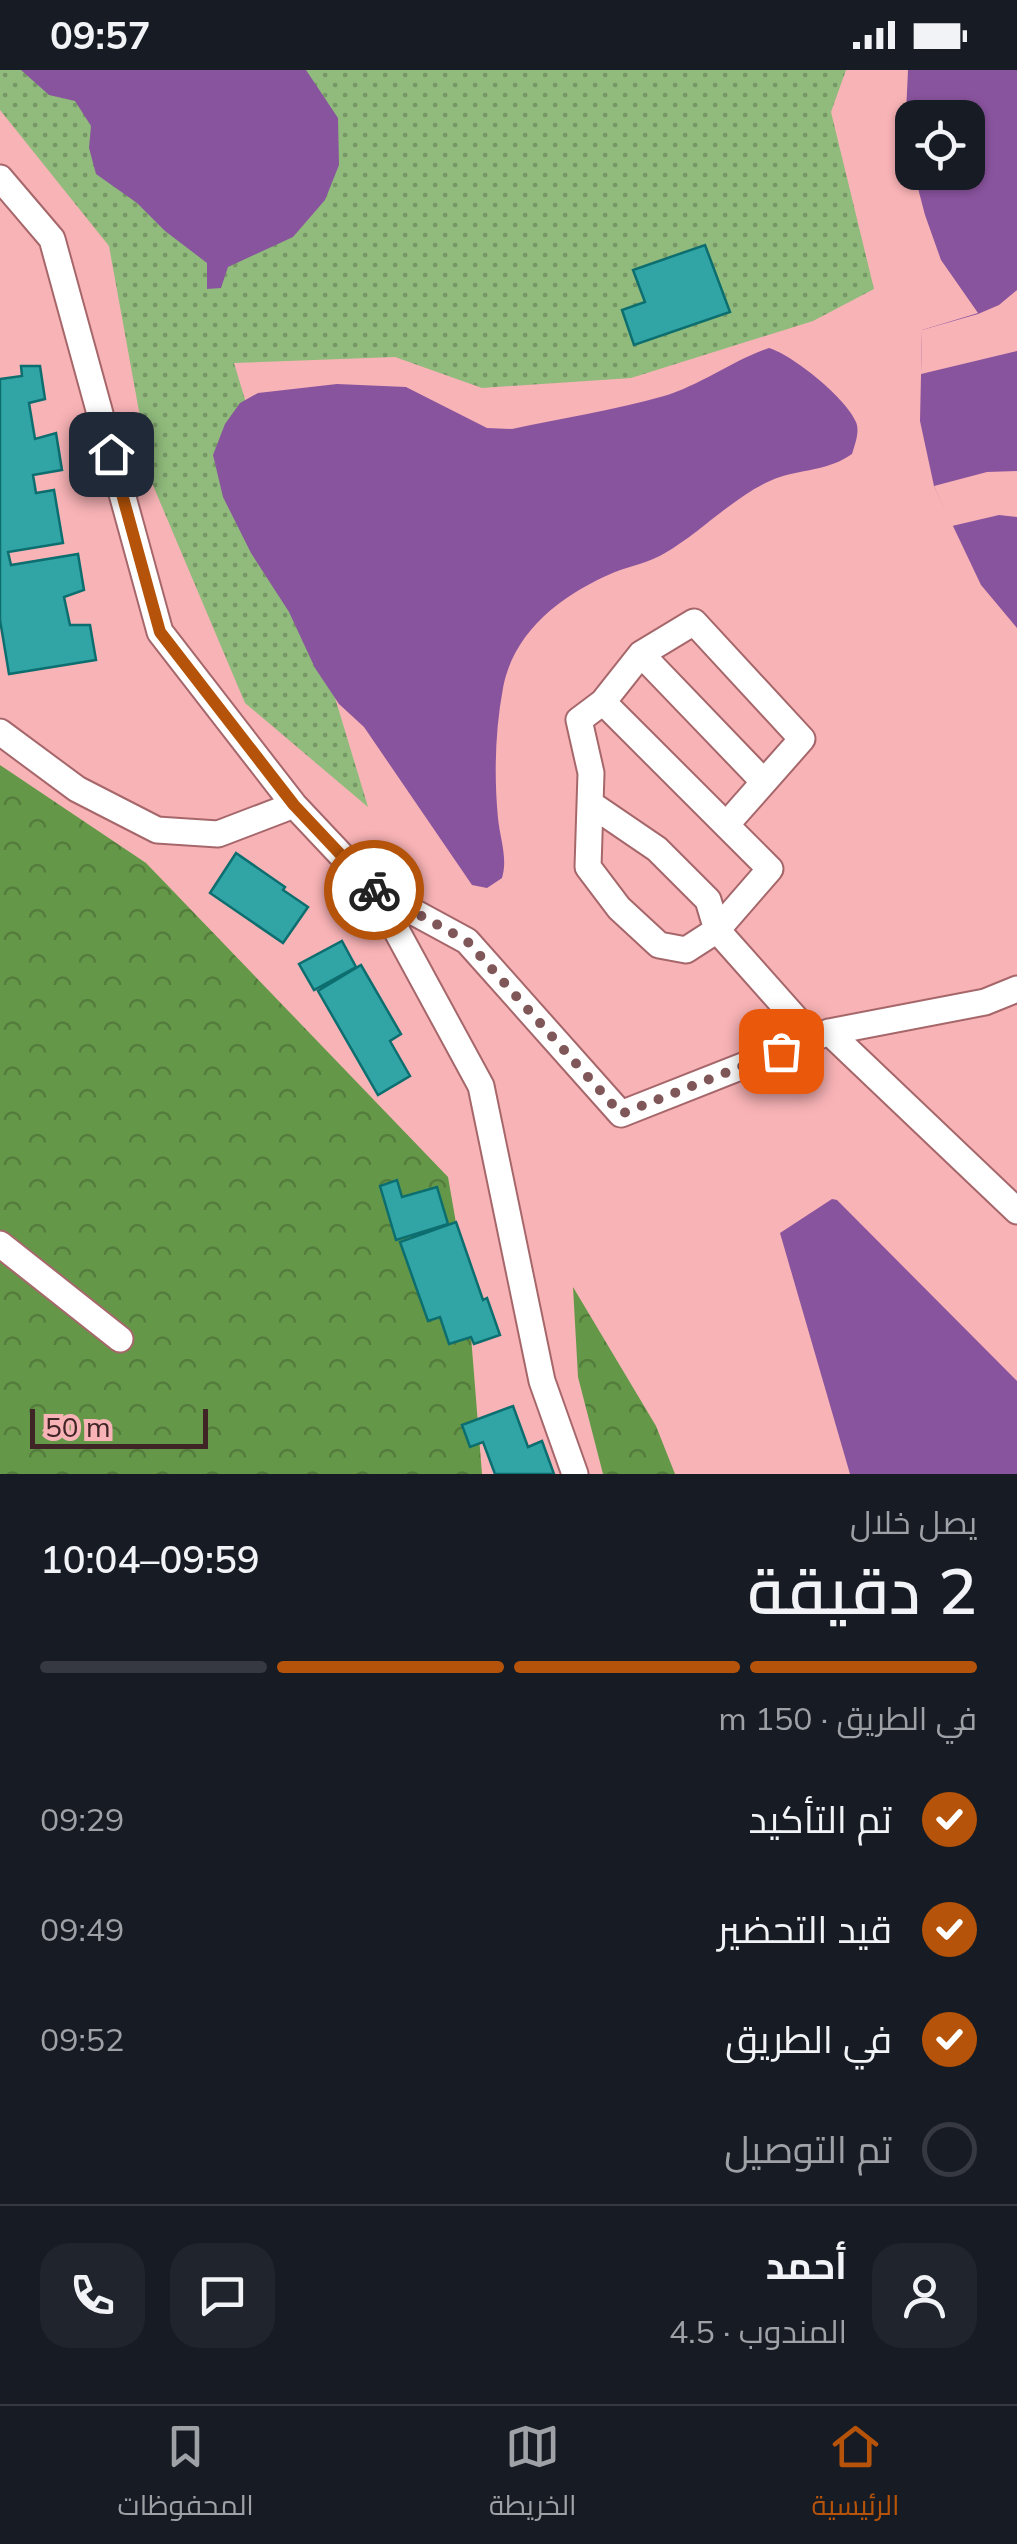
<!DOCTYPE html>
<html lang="ar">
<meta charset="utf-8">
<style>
:root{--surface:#171b24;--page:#20242c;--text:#f1f3f6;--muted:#9ea1a6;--line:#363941;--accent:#b45309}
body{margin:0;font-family:Mulish,Cairo,sans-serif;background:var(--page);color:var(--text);direction:rtl;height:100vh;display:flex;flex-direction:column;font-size:38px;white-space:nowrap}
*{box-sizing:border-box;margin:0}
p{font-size:32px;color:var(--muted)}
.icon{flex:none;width:55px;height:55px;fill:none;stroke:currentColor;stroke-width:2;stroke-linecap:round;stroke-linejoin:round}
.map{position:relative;height:1404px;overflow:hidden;direction:ltr}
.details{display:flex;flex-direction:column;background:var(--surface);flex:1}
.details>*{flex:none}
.fabs{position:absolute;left:895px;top:30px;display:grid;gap:20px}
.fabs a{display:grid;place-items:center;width:90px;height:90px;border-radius:20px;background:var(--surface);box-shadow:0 2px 8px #0004;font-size:50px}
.scale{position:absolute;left:30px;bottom:25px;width:178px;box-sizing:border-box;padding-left:10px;border:5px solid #402527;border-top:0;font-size:28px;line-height:35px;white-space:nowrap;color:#402527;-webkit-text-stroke:8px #f8b3b6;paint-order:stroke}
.pin{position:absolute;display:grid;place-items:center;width:85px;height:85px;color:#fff;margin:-42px;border-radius:20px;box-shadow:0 5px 15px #0006}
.courier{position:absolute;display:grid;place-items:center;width:100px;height:100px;margin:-50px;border:8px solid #b45309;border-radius:50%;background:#fff;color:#222;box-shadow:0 2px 12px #0007}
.overview em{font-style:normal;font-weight:600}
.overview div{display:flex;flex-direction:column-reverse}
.overview{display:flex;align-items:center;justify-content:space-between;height:170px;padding:0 40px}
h1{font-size:65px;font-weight:600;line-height:75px}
.bar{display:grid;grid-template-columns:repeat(4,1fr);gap:15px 10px;align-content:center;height:120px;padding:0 40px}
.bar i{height:12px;border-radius:8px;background:var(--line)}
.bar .active{background:var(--accent)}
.bar p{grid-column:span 4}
.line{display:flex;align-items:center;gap:25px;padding:0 40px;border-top:2px solid var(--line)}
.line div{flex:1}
.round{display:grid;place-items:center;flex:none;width:105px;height:105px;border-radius:30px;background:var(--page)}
ol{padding:0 40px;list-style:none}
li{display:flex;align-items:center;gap:30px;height:110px}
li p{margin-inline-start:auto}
li .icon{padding:10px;border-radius:50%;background:var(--accent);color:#fff;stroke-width:4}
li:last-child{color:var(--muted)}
li i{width:55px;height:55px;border:5px solid var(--line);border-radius:50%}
.status{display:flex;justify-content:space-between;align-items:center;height:70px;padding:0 50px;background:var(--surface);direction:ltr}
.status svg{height:28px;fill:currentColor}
.tab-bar{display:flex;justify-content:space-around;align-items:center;height:140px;border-top:2px solid var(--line);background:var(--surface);font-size:28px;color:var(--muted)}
.tab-bar a{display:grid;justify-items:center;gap:5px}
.tab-bar .active{color:var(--accent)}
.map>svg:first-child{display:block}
.grass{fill:url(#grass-dots)}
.forest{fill:url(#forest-crowns)}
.water{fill:#89549e}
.pier{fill:#f8b3b6}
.building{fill:#31a5a6;stroke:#0d6e6f;stroke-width:2.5}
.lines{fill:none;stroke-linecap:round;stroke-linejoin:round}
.minor-casing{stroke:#a6676b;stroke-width:29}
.minor{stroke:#fff;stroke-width:25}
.done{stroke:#805759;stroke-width:10;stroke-dasharray:0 18}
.route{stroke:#b45309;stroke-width:12}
</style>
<div class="status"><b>09:57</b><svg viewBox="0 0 49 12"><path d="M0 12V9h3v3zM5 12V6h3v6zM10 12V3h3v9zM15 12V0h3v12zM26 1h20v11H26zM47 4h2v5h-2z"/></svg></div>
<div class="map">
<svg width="1017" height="1404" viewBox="0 0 1017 1404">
<defs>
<pattern id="grass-dots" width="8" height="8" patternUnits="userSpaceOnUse" patternTransform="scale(2.5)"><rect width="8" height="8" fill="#90bb7c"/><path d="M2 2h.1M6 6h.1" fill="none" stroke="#779866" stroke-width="1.8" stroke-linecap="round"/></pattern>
<pattern id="forest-crowns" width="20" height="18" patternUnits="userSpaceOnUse" patternTransform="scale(2.5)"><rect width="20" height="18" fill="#649848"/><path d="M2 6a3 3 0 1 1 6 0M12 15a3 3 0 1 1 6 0" fill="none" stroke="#547c3c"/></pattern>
</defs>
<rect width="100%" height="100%" fill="#f8b3b6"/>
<path class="grass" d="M 0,0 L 846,0 L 831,42 L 874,219 L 813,251 L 631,308 L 482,318 L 395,287 L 234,293 L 368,737 L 245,633 L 152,413 L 109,176 L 0,40 Z"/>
<path class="forest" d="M 0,695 L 146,793 L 448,1107 L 467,1216 L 482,1404 L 0,1404 Z
M 573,1217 L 656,1356 L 675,1404 L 603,1404 L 578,1307 Z"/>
<path class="water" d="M 21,0 L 306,0 L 338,48 L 339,95 L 325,130 L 293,167 L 228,197 L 221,218 L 207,219 L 207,193 L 165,161 L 137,133 L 96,104 L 89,78 L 91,56 L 75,31 L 49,25 Z
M 908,0 L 1017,0 L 1017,558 L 981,515 L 934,416 L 920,351 L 922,260 L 978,243 L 941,190 L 925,145 L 914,103 L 968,102 L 968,48 L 912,48 L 912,96 L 905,65 Z
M 769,278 C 793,285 847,329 856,352 C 860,362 855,374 852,384 C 829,400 806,399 780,407 C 740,420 702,462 665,483 C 650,492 631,496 615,502 C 563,524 514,560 503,618 C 495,661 494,706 498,748 C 500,769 508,788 502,808 L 487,818 L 472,815 L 364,657 L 339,634 L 315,598 L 289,542 L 251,483 L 223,427 L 213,385 L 225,354 L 240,333 L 258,323 L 337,314 L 406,317 L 487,358 L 512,359 C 562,348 615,340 664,326 C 701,315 733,290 769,278 Z
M 832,1129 L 837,1130 L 1017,1311 L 1017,1404 L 850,1404 L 780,1163 Z"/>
<path class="pier" d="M 1017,220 L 1017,281 L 921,304 L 922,260 L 978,244 L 999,235 Z
M 1017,401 L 1017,447 L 999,445 L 952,456 L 934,416 L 987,402 Z"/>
<path class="building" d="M 705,175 L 730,242 L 634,275 L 622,240 L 645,232 L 633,200 Z
M 21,296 L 40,296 L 45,329 L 29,333 L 35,369 L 56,363 L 62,400 L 33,405 L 36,423 L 54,420 L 63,473 L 8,482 L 11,495 L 78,484 L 84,520 L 64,527 L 70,555 L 90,555 L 96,590 L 9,604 L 0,550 L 0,309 L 22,306 Z
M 236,783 L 285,817 L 283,820 L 308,837 L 283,873 L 210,823 Z
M 342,871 L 356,897 L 314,920 L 299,894 Z
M 361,895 L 401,964 L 390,971 L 410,1006 L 378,1025 L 318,921 Z
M 397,1110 L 402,1127 L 437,1117 L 448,1154 L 396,1170 L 380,1116 Z
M 456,1152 L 483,1230 L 487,1228 L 500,1265 L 474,1274 L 471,1267 L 449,1274 L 440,1247 L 428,1251 L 400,1172 Z
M 513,1336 L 528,1377 L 542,1371 L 554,1404 L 495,1404 L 483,1372 L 470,1377 L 462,1355 Z"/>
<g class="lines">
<g class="minor-casing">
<path id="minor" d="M 0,108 L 52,169 L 160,562 L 294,735 L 375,821 L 481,1016 L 542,1311 L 575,1404
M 641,584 L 763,711
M 603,632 L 641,584 L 694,552 L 802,669 L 726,755
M 0,662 L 77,719 L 157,760 L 218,764 L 294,735
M 591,734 L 657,779 L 708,830 L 717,860 L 686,880 L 659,875 L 619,838 L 588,797 L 591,703 L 579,650 L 603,632 L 770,799 L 717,860 L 813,968
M 375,821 L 467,871 L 621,1044 L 829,962 L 1017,1141
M 829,962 L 985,932 L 1017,919
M 0,1174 L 120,1269"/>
</g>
<use href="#minor" class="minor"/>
</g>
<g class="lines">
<path class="done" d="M 374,820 L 467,871 L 621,1044 L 781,981"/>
<path class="route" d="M 111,384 L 160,562 L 294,735 L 374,820"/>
</g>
</svg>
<div class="fabs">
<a><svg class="icon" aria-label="locate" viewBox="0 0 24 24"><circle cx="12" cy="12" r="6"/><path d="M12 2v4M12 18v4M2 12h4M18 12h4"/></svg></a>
</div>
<div class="scale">50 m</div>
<div class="pin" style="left:781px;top:981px;background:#ea580c"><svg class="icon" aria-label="bag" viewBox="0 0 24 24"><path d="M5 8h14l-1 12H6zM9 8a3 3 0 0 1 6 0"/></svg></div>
<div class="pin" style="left:111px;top:384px;background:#1f2937"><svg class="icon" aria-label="home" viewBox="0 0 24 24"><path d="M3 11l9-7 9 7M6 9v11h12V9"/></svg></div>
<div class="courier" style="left:374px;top:820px"><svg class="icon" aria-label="bike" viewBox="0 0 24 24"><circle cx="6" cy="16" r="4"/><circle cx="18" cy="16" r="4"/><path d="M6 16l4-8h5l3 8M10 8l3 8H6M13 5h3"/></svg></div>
</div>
<section class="details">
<div class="overview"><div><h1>2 دقيقة</h1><p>يصل خلال</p></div><em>09:59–10:04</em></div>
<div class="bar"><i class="active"></i><i class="active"></i><i class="active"></i><i></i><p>في الطريق · 150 m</p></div>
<ol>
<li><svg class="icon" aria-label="check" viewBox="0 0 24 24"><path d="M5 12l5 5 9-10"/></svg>تم التأكيد<p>09:29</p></li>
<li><svg class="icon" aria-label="check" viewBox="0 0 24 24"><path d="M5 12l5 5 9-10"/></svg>قيد التحضير<p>09:49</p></li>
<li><svg class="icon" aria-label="check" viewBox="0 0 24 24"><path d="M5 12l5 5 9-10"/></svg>في الطريق<p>09:52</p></li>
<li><i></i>تم التوصيل</li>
</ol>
<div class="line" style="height:180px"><a class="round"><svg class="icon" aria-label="person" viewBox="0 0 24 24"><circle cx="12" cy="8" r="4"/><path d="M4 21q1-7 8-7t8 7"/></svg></a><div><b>أحمد</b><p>المندوب · 4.5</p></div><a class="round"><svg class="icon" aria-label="chat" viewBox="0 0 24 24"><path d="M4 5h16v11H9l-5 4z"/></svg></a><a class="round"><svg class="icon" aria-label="phone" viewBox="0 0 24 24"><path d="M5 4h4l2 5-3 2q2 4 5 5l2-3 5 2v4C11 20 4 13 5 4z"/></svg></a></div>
</section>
<nav class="tab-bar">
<a class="active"><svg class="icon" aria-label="home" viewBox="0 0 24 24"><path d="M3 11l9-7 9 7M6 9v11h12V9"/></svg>الرئيسية</a>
<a><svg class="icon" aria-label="map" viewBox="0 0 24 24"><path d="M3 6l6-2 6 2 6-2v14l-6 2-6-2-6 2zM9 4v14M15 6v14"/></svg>الخريطة</a>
<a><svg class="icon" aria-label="saved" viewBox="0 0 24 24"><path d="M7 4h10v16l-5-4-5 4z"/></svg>المحفوظات</a>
</nav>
